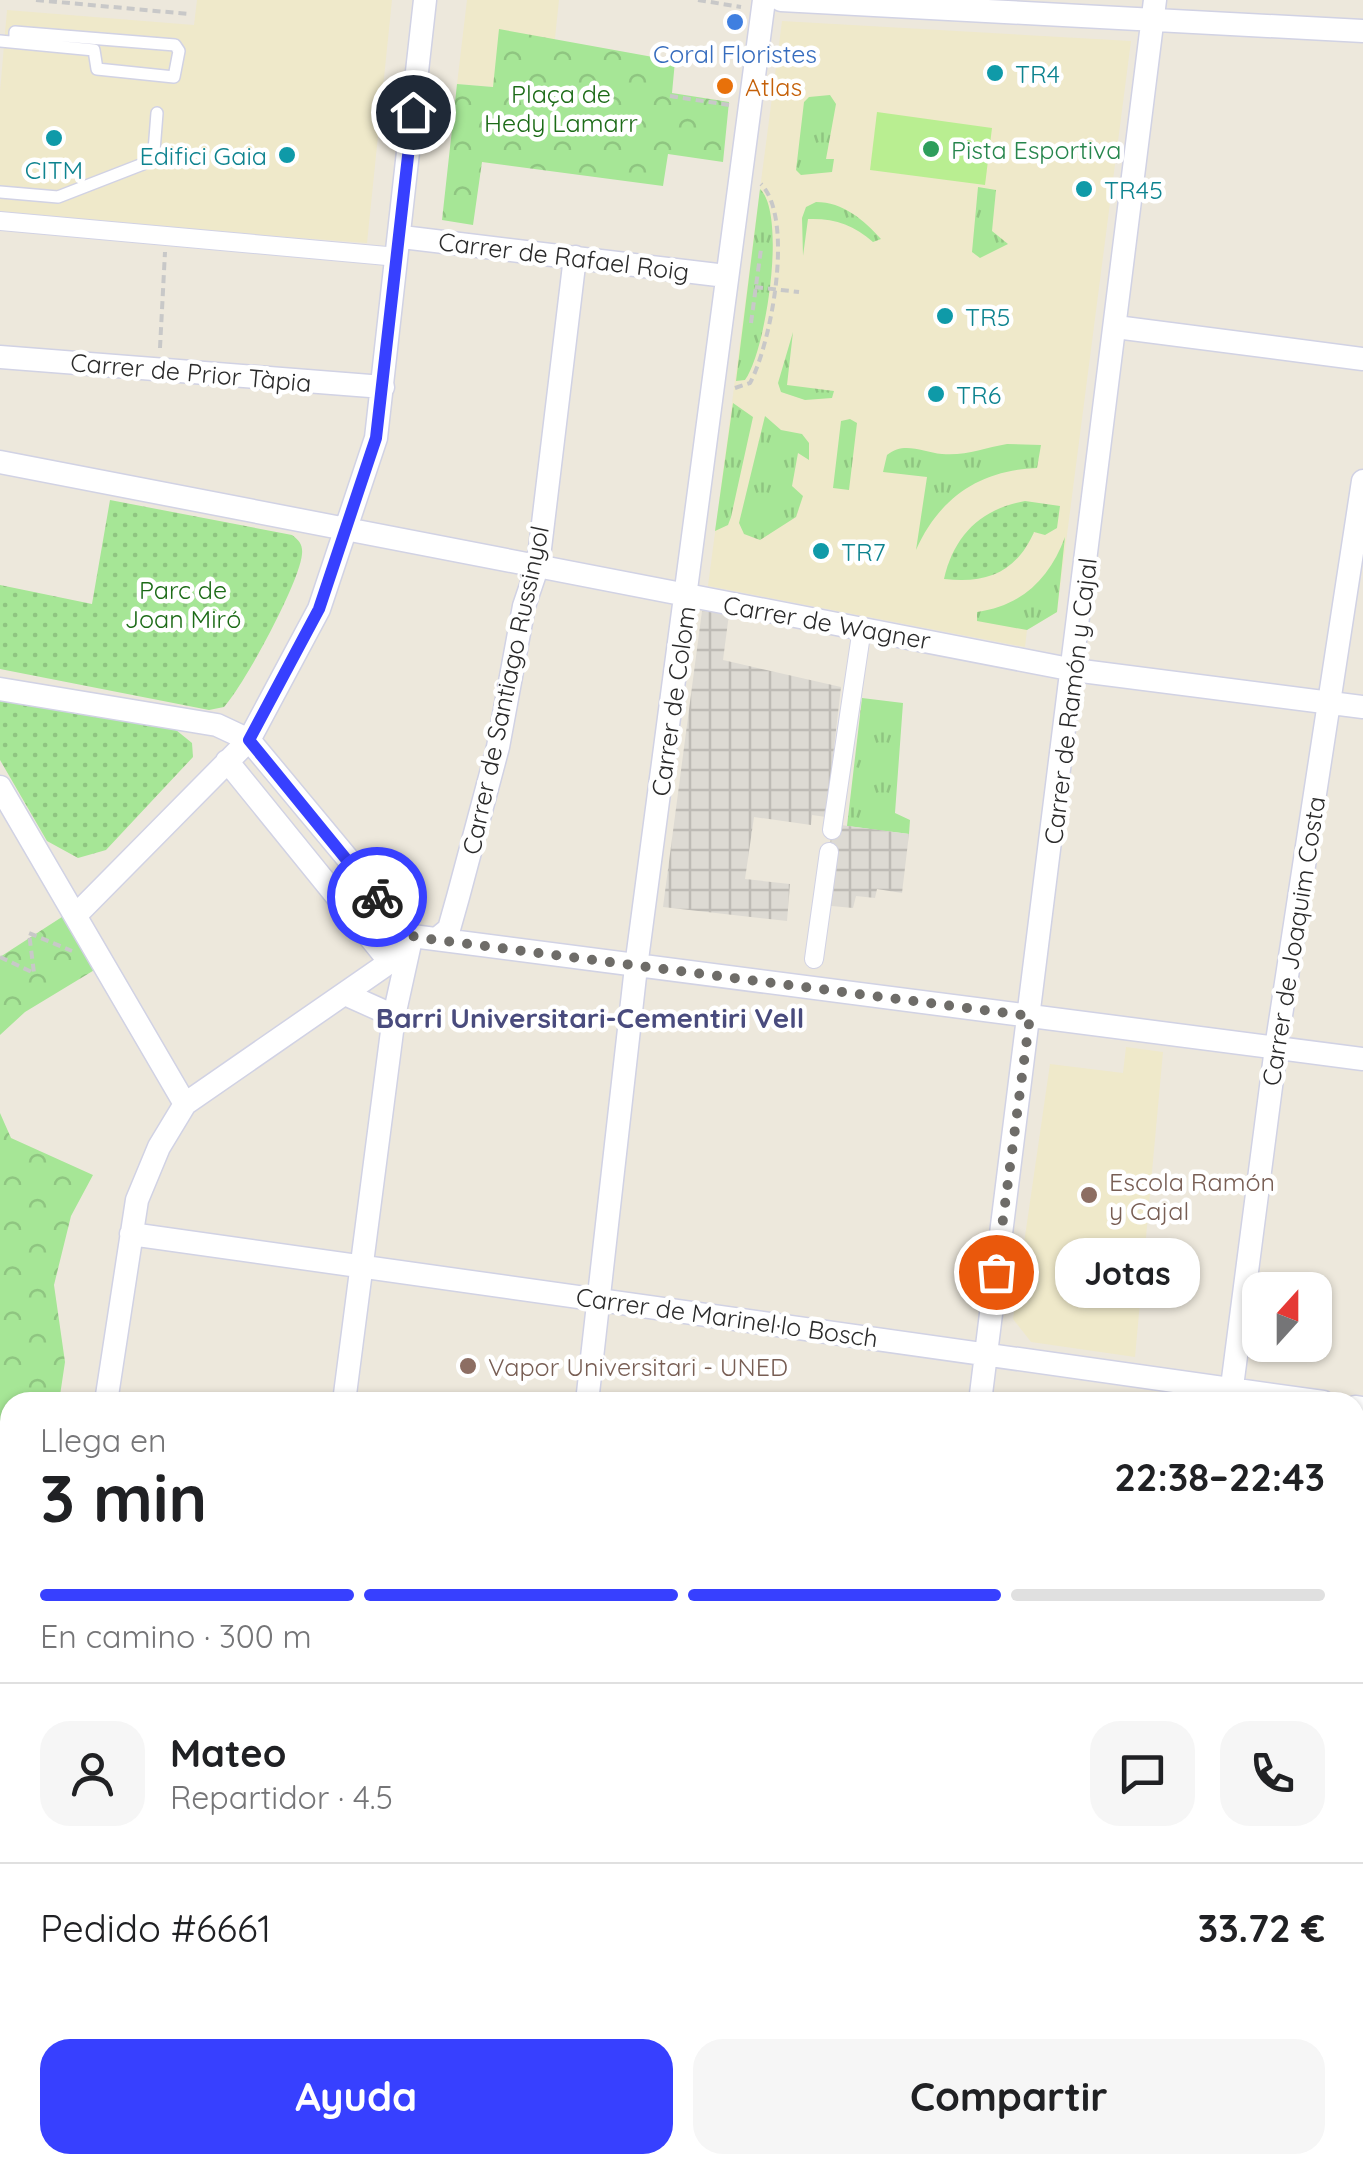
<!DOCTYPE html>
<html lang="es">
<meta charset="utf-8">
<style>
:root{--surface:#fff;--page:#f6f6f6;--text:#202124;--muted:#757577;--line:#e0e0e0;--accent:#3740ff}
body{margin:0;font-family:Quicksand,sans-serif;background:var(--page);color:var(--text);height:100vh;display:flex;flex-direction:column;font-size:38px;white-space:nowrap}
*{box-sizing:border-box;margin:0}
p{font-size:32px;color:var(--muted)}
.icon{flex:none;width:55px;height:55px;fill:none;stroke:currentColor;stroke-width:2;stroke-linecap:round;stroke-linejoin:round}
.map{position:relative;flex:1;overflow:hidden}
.panel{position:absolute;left:0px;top:1392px;width:1365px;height:782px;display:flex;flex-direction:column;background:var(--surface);border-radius:30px 30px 0 0;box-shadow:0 2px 8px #0004}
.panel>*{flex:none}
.needle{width:65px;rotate:21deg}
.tools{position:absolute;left:1242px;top:1272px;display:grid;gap:20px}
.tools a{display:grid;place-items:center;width:90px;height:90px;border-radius:20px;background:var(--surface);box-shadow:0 2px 8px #0004;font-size:50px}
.pin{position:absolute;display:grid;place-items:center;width:85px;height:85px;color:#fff;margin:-42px;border:5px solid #fff;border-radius:50%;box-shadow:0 2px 10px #0007}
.courier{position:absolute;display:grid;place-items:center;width:100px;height:100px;margin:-50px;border:8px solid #3740ff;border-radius:50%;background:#fff;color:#222;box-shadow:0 2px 12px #0007}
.bubble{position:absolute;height:70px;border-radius:30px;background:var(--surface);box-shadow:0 2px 8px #0004;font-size:32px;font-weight:800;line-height:70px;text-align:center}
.head em{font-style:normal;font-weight:800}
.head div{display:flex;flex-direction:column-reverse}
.head{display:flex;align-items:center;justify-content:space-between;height:170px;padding:0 40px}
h1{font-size:65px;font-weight:800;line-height:75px}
.bar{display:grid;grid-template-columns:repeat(4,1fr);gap:15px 10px;align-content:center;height:120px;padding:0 40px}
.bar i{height:12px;border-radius:8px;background:var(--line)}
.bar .selected{background:var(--accent)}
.bar p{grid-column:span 4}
.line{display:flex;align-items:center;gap:25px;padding:0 40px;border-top:2px solid var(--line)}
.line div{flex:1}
.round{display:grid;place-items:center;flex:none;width:105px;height:105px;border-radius:30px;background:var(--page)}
.cta{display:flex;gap:20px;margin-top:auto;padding:20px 40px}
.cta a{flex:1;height:115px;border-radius:30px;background:var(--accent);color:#fff;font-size:40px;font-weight:800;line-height:115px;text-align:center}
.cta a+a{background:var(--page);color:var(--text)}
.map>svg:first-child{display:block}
.education{fill:#efe9ca}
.grass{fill:url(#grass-tufts)}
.park{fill:url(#park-crowns)}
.garden{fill:url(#garden-dots)}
.pitch{fill:#b9ee91}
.plaza{fill:url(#plaza-grid)}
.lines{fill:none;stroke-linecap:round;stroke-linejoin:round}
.service-casing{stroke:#d1d2e4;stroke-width:14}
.pedestrian-casing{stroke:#d1d2e4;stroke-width:20}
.minor-casing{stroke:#d1d2e4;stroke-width:25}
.tertiary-casing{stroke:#d1d2e4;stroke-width:30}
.path{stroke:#c8c8c8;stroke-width:4;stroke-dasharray:8 5;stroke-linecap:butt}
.service{stroke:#fff;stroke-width:11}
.pedestrian{stroke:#fff;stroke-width:18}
.minor{stroke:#fff;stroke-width:22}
.tertiary{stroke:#fff;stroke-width:28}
.done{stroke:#6e6c68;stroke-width:10;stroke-dasharray:0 18}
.route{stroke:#3740ff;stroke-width:12}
.shop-dot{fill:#3f7fe0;stroke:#fff;stroke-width:4}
.culture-dot{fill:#0f9aa8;stroke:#fff;stroke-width:4}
.food-dot{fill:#e8710a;stroke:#fff;stroke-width:4}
.leisure-dot{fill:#2e9e5b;stroke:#fff;stroke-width:4}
.education-dot{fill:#8d6e63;stroke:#fff;stroke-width:4}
.labels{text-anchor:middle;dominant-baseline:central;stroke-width:9;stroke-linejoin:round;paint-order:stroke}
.shop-label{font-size:25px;fill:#366cbe;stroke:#fff}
.culture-label{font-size:25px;fill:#0d838f;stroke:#fff;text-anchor:start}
.food-label{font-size:25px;fill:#c56008;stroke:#fff;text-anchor:start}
.park-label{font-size:25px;fill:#1c6b17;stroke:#fff}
.leisure-label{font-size:25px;fill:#27864d;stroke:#fff;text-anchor:start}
.street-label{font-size:25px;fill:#2a2a2a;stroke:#fff}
.education-label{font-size:25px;fill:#785e54;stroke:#fff;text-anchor:start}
.neighbourhood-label{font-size:28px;font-weight:bold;fill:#494b7d;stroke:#fff}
</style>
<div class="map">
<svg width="1363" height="2174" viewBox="0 0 1363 2174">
<defs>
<pattern id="grass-tufts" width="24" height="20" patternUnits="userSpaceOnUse" patternTransform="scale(2.5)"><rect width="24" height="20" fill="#a6e696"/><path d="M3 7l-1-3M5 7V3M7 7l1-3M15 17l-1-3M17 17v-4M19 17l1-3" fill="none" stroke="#8fc581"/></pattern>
<pattern id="park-crowns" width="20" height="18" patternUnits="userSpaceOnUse" patternTransform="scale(2.5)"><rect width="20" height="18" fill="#a6e696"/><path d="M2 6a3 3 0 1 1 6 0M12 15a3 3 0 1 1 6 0" fill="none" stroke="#8fc581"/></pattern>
<pattern id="garden-dots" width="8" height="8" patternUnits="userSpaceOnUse" patternTransform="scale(2.5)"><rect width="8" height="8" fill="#a6e696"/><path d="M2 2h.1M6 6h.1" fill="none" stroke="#8fc581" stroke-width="1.8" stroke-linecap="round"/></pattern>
<pattern id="plaza-grid" width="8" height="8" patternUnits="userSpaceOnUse" patternTransform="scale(2.5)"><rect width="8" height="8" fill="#dddad3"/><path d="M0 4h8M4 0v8" fill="none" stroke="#bebbb5"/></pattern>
</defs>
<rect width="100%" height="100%" fill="#ede8dc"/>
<path class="education" d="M 197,0 L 392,0 L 367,243 L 0,215 L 0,92 L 7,10 L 194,25 Z
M 467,0 L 559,0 L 555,38 L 537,81 L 493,87 L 457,84 Z
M 782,21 L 1131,41 L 1057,612 L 1027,630 L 1025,647 L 708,586 Z
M 1126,1047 L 1163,1052 L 1135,1357 L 1031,1342 L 1013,1319 L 1050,1064 L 1123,1073 Z"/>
<path class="grass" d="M 830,95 L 836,104 L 826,159 L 834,159 L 832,172 L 801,175 L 796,170 L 804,102 L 809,97 Z
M 978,187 L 996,190 L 992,231 L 1008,244 L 980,258 L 972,252 Z
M 760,189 C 787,214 766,351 745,380 L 736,381 Z
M 816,202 C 843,202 864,220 881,239 L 873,242 C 854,225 834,218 808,219 L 803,256 L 802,218 L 806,207 Z
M 793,332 L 787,385 L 834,391 L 832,398 L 805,400 L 781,392 L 778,383 Z
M 733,403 L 753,417 L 731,517 L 728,525 L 715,531 Z
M 765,416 L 781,430 L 802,434 L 809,443 L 809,460 L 798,453 L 792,486 L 803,496 L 796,517 L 760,540 L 744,534 L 739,523 Z
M 850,419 L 857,423 L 849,490 L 833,488 L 841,421 Z
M 1007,444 L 1041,445 L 1037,468 C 980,470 939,498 916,550 L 927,477 L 883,472 L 887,455 C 904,441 922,452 942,454 C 966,456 984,448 1007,444 Z
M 1065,537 L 1057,612 L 1027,630 L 977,621 L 977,612 C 1022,606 1050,578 1065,537 Z
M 862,698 L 903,703 L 895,813 L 910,820 L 909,834 L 847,826 Z"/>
<path class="park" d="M 499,29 L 675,61 L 672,93 L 729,102 L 723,162 L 668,154 L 663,186 L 482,162 L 473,225 L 442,220 L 457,84 L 493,87 Z
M 65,915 L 96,969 L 25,1012 L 0,1035 L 0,957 Z
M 0,1113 L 11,1138 L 93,1175 L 71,1216 L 54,1285 L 65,1362 L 59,1402 L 10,1402 L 10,1646 L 0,1651 Z"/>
<path class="garden" d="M 110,500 L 292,535 C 299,540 303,545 302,554 C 300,582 243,687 224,707 L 209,710 L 0,669 L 0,585 L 92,604 Z
M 1025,501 L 1060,506 L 1057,528 L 1045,535 L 1034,532 C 1016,573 986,584 944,579 C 954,536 980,509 1025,501 Z
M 6,699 L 176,730 L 192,743 L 193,757 L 106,850 L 78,858 L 47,841 L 0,760 L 0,700 Z"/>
<path class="pitch" d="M 877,112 L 992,128 L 985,185 L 870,170 Z"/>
<path class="plaza" d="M 702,611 L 729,614 L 723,660 L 841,687 L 826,817 L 812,815 L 811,825 L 754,817 L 745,879 L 790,884 L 787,921 L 663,907 Z
M 833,824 L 909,834 L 902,893 L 877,889 L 875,898 L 856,896 L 853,908 L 821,905 Z"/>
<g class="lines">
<g class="service-casing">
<path id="service" d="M 0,41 L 94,50 L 97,69 L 174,77 L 179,51 L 175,45 L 15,32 L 15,42
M 0,192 L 58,197 L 143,164 L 154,151 L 157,113"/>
</g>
<g class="pedestrian-casing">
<path id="pedestrian" d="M 0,221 L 398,257
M 832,830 L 862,628
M 814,959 L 829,852"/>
</g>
<g class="minor-casing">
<path id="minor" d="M 781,0 L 1363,31
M 402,237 L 726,276
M 1116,327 L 1363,359
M 0,357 L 383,387
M 0,462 L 1074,670 L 1363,707
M 0,689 L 217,725 L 249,740 L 412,936
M 227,761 L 390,962
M 0,787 L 185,1104
M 77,914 L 249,740 L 319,609 L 376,438 L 425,0
M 412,936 L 1363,1059
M 438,938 L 449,929 L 458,897 L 498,747 L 524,606 L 538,565 L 575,257
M 345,994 L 394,1016
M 131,1234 L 1323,1402
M 106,1402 L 137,1200 L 159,1147 L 185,1104 L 390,962 L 412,936
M 344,1402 L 394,1016 L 411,939
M 587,1402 L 636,967 L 764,0
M 980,1402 L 1155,0
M 1230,1402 L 1276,1048 L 1363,481
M 1355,1407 L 1363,1408
M 0,1781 L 10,1787
M 0,2088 L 10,2089
M 1355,2110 L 1363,2113
M 1355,2156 L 1363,2143
M 697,2165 L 713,2174
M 16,2174 L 17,2165
M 249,2174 L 251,2165
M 489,2174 L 490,2165
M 893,2174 L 894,2165
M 1343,2174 L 1349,2165"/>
</g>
<g class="tertiary-casing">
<path id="tertiary" d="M 0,1672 L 10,1667
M 1355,1828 L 1363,1832"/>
</g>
<path class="path" d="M 36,0 L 189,14
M 698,0 L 741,7
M 670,96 L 729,105
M 755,287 L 799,292
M 751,323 L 761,249
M 160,348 L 165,252
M 735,388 L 750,383 C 771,344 795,219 761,184
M 0,957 L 34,973 L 29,933 L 72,951"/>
<use href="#service" class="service"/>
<use href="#pedestrian" class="pedestrian"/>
<use href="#minor" class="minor"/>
<use href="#tertiary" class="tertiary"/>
</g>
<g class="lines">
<path class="done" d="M 377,897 L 412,936 L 422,938 L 1030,1016 L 996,1272"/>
<path class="route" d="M 377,897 L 249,740 L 319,609 L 376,438 L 413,112"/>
</g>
<circle class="shop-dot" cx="735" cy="22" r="10"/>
<g class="culture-dot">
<circle cx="995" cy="73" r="10"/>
<circle cx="54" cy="138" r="10"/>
<circle cx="287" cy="155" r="10"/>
<circle cx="1084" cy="189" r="10"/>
<circle cx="945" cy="316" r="10"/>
<circle cx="936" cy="394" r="10"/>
<circle cx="821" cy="551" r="10"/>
</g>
<circle class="food-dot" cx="725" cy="86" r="10"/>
<circle class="leisure-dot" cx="931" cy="149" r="10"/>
<g class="education-dot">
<circle cx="1089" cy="1195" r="10"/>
<circle cx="468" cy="1366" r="10"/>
</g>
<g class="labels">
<g class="shop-label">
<text x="735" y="53">Coral Floristes</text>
</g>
<g class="culture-label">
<text x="1015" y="73">TR4</text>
<text x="267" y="155" text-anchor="end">Edifici Gaia</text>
<text x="54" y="169" text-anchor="middle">CITM</text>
<text x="1104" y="189">TR45</text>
<text x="965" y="316">TR5</text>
<text x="956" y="394">TR6</text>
<text x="841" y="551">TR7</text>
</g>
<g class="food-label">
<text x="745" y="86">Atlas</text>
</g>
<g class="park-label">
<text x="561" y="93">Plaça de<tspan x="561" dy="29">Hedy Lamarr</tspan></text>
<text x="183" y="589">Parc de<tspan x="183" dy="29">Joan Miró</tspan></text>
</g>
<g class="leisure-label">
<text x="951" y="149">Pista Esportiva</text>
</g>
<g class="street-label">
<text transform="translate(564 256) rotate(7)">Carrer de Rafael Roig</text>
<text transform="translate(191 372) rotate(5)">Carrer de Prior Tàpia</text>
<text transform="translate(827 622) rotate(10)">Carrer de Wagner</text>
<text transform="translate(505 690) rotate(-78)">Carrer de Santiago Russinyol</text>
<text transform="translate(673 701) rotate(-82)">Carrer de Colom</text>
<text transform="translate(1070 701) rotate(-83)">Carrer de Ramón y Cajal</text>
<text transform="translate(1293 941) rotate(-81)">Carrer de Joaquim Costa</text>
<text transform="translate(727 1317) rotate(8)">Carrer de Marinel·lo Bosch</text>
</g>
<g class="education-label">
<text x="1109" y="1181">Escola Ramón<tspan x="1109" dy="29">y Cajal</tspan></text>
<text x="488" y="1366">Vapor Universitari - UNED</text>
</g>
<g class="neighbourhood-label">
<text x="590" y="1017">Barri Universitari-Cementiri Vell</text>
</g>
</g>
</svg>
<div class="tools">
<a><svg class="needle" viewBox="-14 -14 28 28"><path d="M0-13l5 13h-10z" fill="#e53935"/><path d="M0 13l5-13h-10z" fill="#757577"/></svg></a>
</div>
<div class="pin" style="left:996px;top:1272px;background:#ea580c"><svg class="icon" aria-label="bag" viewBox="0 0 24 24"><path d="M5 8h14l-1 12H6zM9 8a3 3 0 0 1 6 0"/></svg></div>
<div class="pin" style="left:413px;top:112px;background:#1f2937"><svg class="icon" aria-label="home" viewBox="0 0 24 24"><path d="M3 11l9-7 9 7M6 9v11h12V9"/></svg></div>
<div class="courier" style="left:377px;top:897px"><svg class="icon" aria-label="bike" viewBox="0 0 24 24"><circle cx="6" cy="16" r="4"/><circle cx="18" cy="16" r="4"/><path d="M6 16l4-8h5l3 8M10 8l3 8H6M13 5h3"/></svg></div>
<div class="bubble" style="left:1055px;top:1238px;width:145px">Jotas</div>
<section class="panel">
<div class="head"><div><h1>3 min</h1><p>Llega en</p></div><em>22:38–22:43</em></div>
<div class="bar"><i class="selected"></i><i class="selected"></i><i class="selected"></i><i></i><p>En camino · 300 m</p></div>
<div class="line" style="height:180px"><a class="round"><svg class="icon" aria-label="person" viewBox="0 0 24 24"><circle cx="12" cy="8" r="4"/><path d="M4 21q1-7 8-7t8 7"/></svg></a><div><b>Mateo</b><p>Repartidor · 4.5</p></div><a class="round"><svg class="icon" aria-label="chat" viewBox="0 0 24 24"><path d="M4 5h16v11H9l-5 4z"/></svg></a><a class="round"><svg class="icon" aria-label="phone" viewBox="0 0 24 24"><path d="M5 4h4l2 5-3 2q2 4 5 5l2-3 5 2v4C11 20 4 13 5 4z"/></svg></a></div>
<div class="line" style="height:130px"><div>Pedido #6661</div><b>33.72 €</b></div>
<div class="cta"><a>Ayuda</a><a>Compartir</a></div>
</section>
</div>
